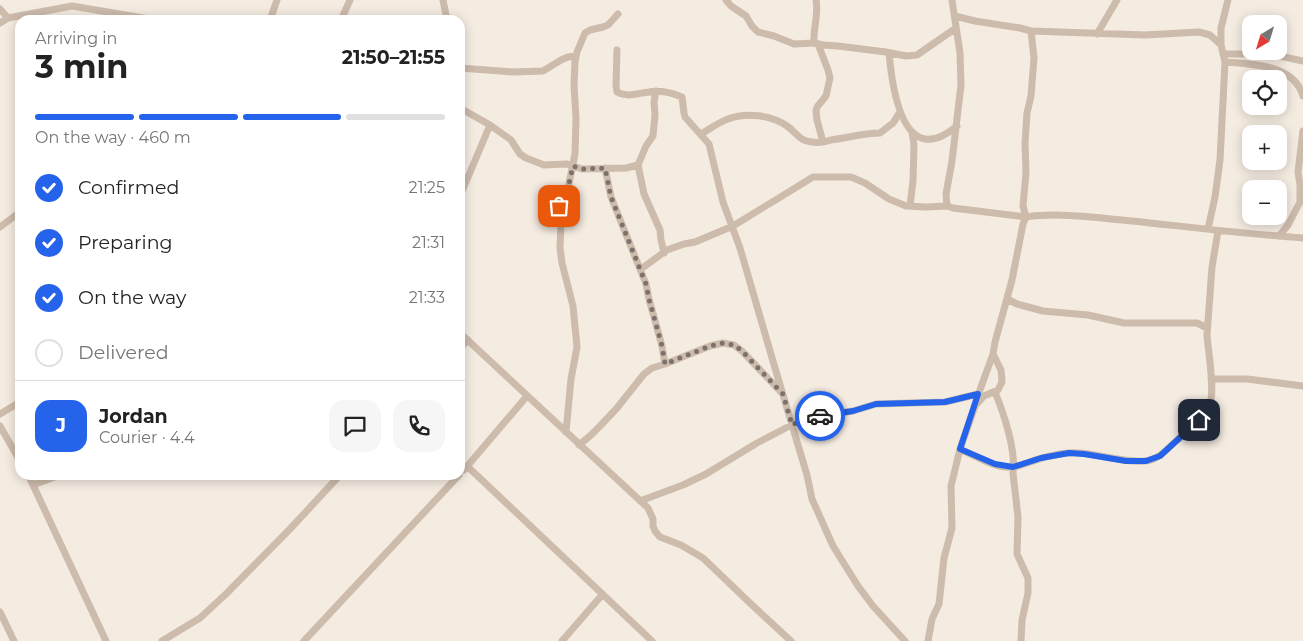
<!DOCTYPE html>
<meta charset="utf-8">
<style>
:root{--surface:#fff;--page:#f6f6f6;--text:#222;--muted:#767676;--line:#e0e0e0;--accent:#2563eb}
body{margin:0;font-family:Montserrat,sans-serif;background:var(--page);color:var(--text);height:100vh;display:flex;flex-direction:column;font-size:19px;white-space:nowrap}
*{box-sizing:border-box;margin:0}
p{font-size:16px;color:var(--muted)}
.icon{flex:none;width:28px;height:28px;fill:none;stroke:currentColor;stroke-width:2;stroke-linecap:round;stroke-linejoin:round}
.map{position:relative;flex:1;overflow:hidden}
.side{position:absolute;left:15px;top:15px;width:450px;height:465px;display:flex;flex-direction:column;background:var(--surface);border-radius:15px;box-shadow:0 2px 12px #0003}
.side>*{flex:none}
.needle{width:32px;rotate:218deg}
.tools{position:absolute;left:1242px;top:15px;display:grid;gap:10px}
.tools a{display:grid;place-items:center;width:45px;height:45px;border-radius:10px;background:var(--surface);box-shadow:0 2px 12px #0003;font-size:25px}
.pin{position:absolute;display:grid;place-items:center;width:42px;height:42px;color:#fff;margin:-21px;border-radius:10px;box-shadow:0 2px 8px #0006}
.courier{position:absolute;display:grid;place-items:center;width:50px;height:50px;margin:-25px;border:4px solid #2563eb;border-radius:50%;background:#fff;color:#222;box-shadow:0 1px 6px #0007}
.summary em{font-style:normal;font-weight:700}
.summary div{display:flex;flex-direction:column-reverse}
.summary{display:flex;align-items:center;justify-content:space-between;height:85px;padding:0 20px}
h1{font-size:32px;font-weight:700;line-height:38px}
.bar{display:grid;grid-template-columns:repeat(4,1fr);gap:8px 5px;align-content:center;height:60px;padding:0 20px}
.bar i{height:6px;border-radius:4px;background:var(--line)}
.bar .current{background:var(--accent)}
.bar p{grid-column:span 4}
.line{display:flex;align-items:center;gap:12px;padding:0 20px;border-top:1px solid var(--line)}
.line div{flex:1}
.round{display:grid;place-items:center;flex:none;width:52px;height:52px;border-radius:15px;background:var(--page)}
ol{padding:0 20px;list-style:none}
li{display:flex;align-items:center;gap:15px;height:55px}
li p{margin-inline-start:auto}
li .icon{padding:5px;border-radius:50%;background:var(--accent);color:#fff;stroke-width:4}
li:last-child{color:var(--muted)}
li i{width:28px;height:28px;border:2px solid var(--line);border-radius:50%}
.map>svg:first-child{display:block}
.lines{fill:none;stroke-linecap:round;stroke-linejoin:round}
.street{stroke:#cdbbac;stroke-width:7}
.done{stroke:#7c716b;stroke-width:5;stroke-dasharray:0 9}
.route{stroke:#2563eb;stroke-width:6}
</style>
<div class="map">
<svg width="1303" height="641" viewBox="0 0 1303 641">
<rect width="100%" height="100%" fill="#f4ebe1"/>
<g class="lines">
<path class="street" d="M 443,0 L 447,20
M 726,0 L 731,6 L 746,16 L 752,26 L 758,32 L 774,36 L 794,44 L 814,43 L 823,45 L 838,46 L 886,52 L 906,56 L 917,55 L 956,28
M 952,0 L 960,53 L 961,85 L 952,161 L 946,194 L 947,206 L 953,208 L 1026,217 L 1023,206 L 1026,173 L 1025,143 L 1027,113 L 1031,96 L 1034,58 L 1031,31
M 0,9 L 8,18
M 955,16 L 975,21 L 1020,28 L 1031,31 L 1145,35 L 1199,32 L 1210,35 L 1221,45 L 1225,62 L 1220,160 L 1215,197 L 1208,229
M 270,20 L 277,0
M 341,20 L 350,0
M 0,23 L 8,18 L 72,6 L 155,20
M 1097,34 L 1117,0
M 814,43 C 813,28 819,14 816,0
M 818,44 L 828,70 L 830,78 L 826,96 L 817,107 L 816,111 L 817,120 L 823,142
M 1221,45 L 1221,28 L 1228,0
M 617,50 L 616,85 L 617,92 C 628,98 638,93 649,92 C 660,90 672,93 682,97 L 684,113 L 685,117 L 709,144 L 723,202 L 740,248 L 775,368 L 807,475 L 812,499 L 833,546 L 858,586 L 873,606 L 905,641
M 889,53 C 891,75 897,134 925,139 C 937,141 948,133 957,126
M 1223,54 L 1271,54 L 1303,61
M 1225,62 C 1251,64 1294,64 1303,96
M 460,68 L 512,72 L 543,71 L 561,60 L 568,57 L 576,56
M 656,91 L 654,102 L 655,115 L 653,136 L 646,146 L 638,165 L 644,194 L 660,230 L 661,240 L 664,253
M 460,108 L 490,125 L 511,140 L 520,154 L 526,158 L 539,163 L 544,165 L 567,164 L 582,169 L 626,168 L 638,165
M 701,134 C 710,129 719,122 728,119 C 746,112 771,115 787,126 C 797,133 799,141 812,142 C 818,143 825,142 831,140 C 847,138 863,133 880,133 L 893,123 L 900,112
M 605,168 L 611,197 L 646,284 L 649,299 L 662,346 L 665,364
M 460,196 L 490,125
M 910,206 L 913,181 L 914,145 L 912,132
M 0,227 L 20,212
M 1279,236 L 1288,225 L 1300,202 L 1300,185 L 1298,172 L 1303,131
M 641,269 L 667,250 L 684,244 L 695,242 L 733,226 L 813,177 L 851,177 L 865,183 L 889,199 L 906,206 L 926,207 L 947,206
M 1007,299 L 1017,304 L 1043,311 L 1088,315 L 1124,323 L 1197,323 L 1207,328
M 460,333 L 648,508 L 653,519 L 653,526 L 655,531 L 660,537 L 681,545 L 703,558 L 751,604 L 791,641
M 460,348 L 468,340
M 1211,379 L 1247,379 L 1303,386
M 995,392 C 1004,414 1016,450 1013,473 L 1018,517 L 1017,554 L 1028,578 L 1028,593 L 1022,620 L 1021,641
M 977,398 L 993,354
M 0,414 L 20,402
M 0,426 L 20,461
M 566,432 L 571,379 L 577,347 L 573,306 L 562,263 L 560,248 L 561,222 L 559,206 L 567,193 L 575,154 L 576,119 L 574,85 L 575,62 L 577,52 L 585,33 L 590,30 L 603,27 L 608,25 L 618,14
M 579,445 L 591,435 L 601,425 L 617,408 L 644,374 L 652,368 L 665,364 L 710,346 L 723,343 L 734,345 L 742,351 L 781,392
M 960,449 C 976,456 996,469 1013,467 C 1022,466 1031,461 1039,459 C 1048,456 1059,454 1068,453 C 1094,451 1118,463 1144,461 C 1157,461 1166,450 1175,442 C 1187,431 1200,421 1209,406 C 1216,394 1208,351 1207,335 L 1212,267 L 1218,231
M 467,466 L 652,641
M 464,470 L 527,396
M 28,475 L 33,485 L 106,641
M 33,485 L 60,475
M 640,501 L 683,485 L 706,474 L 757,443 L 805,418 L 853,411 L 876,404 L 945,402 L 978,394
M 0,612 L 14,641
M 162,641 L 200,618 L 227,593 L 290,529 L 340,475
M 304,641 L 459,475
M 562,641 L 602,595
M 928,641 L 932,619 L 939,604 L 944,558 L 952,528 L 951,486 L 960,449 L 975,406 L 984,396 L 998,390 L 1002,382 L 1001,370 L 993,354 L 995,342 L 1012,280 L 1023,224 L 1026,217 C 1059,212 1099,218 1132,221 C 1189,227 1246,234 1303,238"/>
</g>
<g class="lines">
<path class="done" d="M 559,206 L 567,192 L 573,166 L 582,169 L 605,168 L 611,197 L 646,284 L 649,299 L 662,346 L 665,364 L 710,346 L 723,343 L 734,345 L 742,351 L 783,394 L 792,425 L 805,418 L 820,416"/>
<path class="route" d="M 820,416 L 853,411 L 876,404 L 945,402 L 978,394 L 960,449 L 995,464 L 1013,467 L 1041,458 L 1069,453 L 1084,454 L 1126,461 L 1146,461 L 1160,456 L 1199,420"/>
</g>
</svg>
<div class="tools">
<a><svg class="needle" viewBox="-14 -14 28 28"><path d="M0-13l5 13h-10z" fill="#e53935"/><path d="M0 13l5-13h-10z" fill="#767676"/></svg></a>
<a><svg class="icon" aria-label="locate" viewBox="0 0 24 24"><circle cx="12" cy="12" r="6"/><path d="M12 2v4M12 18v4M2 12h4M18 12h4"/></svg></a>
<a>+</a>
<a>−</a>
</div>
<div class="pin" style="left:559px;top:206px;background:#ea580c"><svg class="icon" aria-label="bag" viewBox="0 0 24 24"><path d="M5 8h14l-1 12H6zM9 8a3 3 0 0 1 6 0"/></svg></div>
<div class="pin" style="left:1199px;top:420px;background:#1f2937"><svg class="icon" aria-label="home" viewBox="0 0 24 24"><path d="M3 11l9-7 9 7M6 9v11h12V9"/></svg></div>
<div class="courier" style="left:820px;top:416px"><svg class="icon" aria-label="car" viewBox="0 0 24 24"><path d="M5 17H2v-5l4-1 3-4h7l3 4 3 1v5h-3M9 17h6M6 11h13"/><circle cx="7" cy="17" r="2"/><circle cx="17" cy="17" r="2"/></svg></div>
<section class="side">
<div class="summary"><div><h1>3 min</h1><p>Arriving in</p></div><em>21:50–21:55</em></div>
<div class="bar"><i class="current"></i><i class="current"></i><i class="current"></i><i></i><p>On the way · 460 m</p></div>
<ol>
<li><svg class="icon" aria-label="check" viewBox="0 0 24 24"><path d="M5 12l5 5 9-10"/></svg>Confirmed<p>21:25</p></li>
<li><svg class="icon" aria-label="check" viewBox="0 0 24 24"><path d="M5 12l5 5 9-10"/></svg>Preparing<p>21:31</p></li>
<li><svg class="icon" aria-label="check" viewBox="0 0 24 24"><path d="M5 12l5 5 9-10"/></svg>On the way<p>21:33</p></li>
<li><i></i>Delivered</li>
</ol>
<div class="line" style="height:90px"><b class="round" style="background:var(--accent);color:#fff">J</b><div><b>Jordan</b><p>Courier · 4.4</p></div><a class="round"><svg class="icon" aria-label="chat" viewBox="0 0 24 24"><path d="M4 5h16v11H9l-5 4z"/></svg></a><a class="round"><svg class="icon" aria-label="phone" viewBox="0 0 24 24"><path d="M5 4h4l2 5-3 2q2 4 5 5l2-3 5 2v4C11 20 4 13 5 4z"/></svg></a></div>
</section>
</div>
